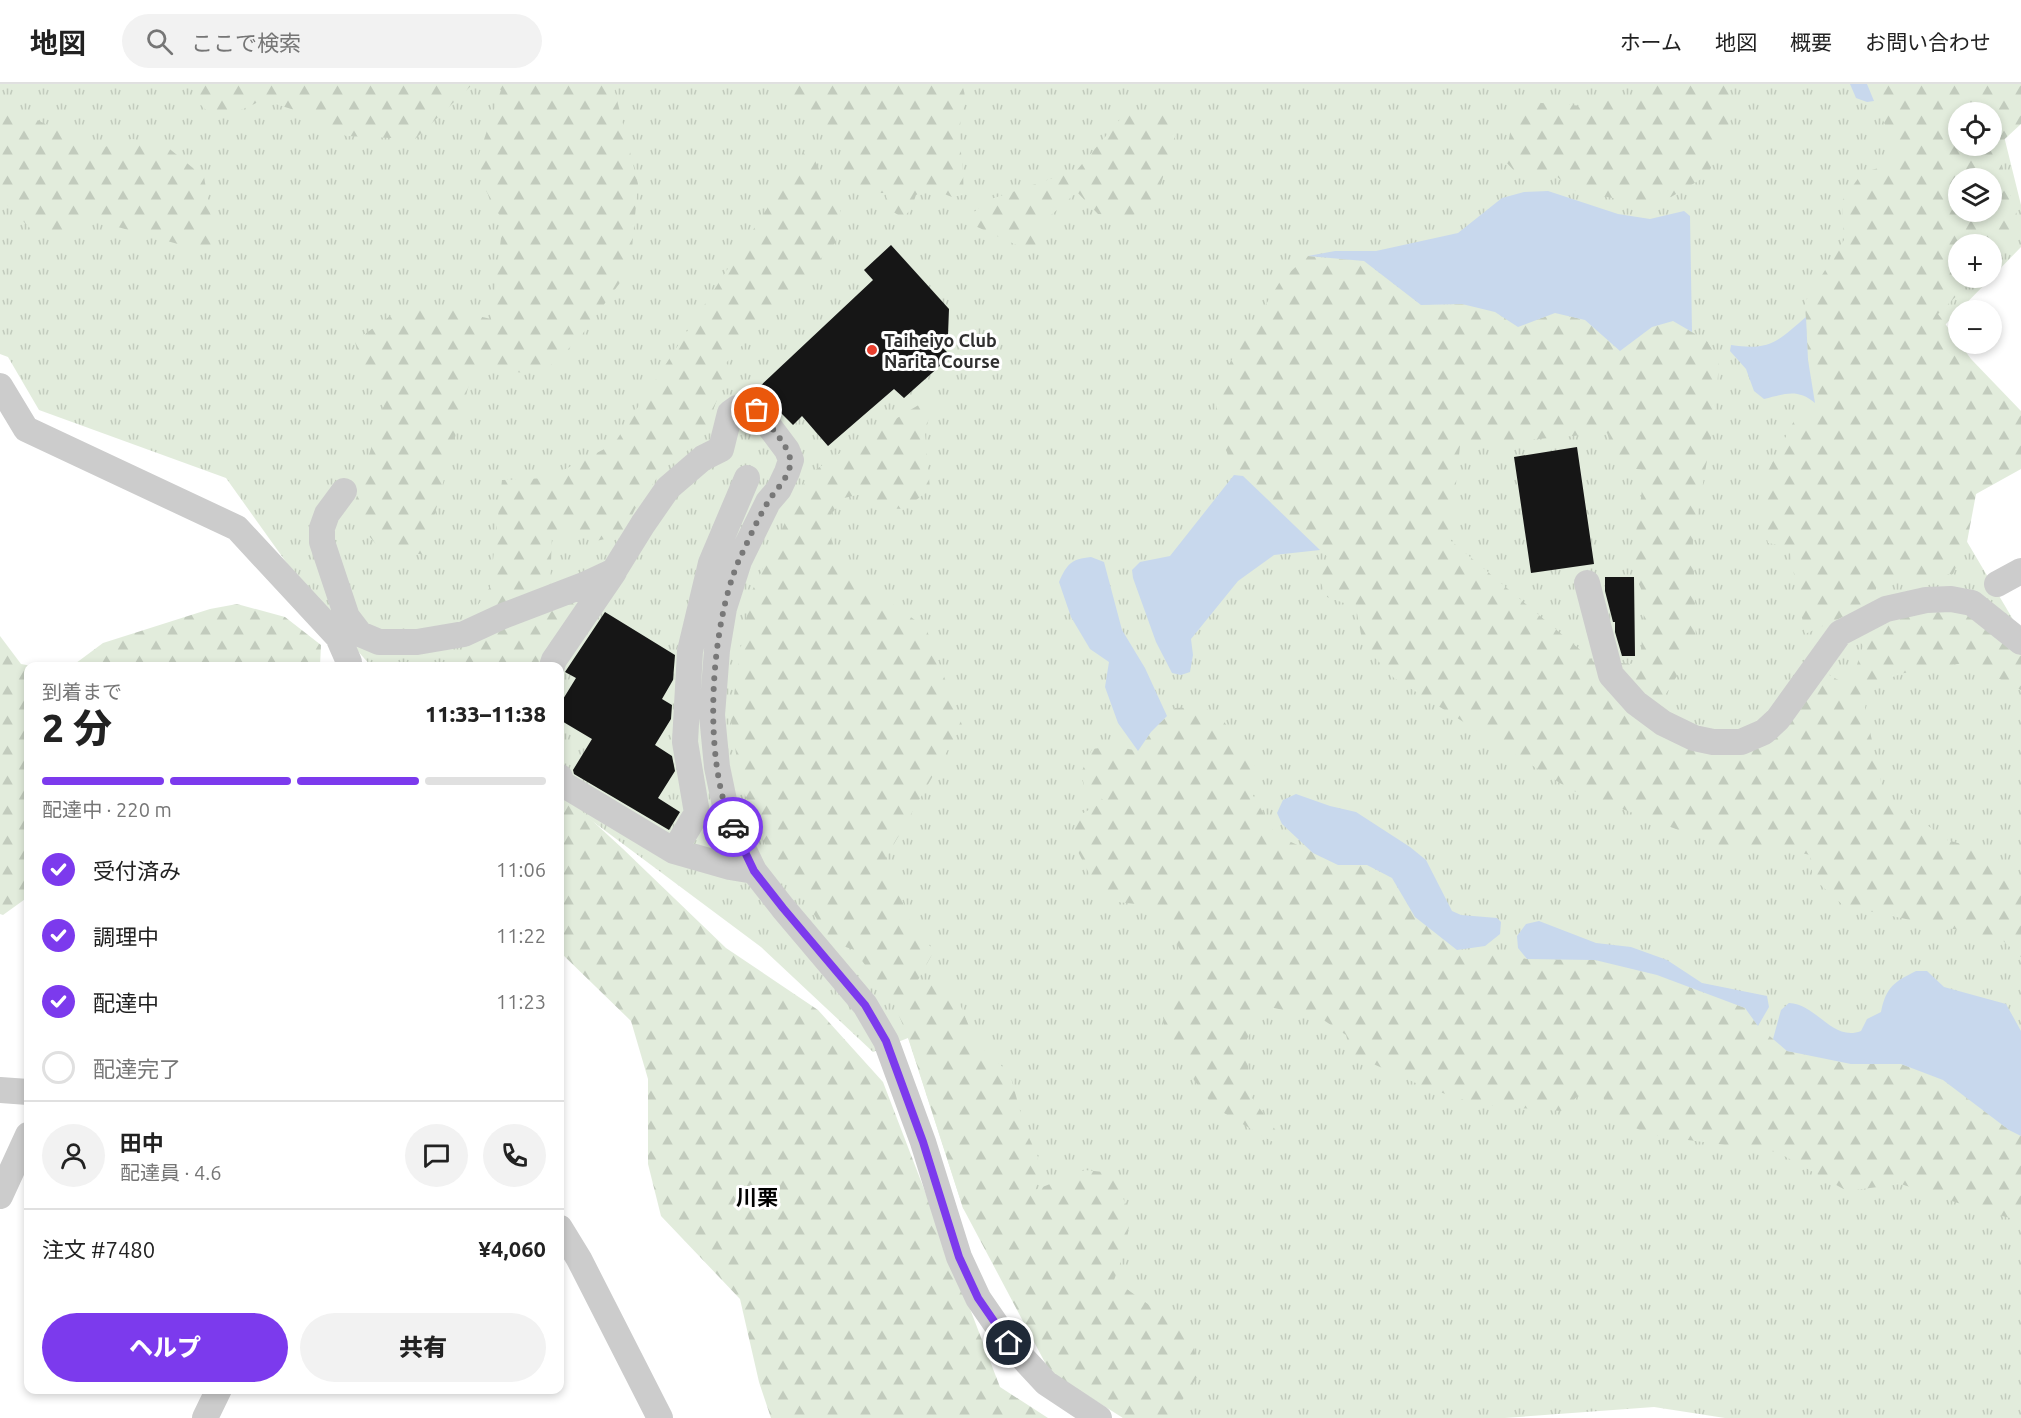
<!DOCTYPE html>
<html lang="ja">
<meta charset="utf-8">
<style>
:root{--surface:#fff;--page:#f2f2f2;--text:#222;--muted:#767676;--line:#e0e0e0;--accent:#7c3aed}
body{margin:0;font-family:Ubuntu,"Noto Sans JP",sans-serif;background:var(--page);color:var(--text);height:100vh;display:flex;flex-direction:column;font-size:22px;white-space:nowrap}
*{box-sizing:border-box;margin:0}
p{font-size:20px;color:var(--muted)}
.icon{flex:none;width:33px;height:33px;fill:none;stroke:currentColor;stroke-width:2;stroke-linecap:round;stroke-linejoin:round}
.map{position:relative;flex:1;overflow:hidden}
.drawer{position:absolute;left:24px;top:578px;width:540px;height:732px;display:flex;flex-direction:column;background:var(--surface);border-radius:12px;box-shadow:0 3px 9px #0003}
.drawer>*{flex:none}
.buttons{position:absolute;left:1948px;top:18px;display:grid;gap:12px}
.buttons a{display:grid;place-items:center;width:54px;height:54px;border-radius:50%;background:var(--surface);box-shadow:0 3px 9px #0003;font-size:30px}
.pin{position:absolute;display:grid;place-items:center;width:51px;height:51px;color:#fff;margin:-26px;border:3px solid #fff;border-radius:50%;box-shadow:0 2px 6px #0007}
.courier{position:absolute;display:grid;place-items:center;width:60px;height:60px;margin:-30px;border:4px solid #7c3aed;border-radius:50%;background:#fff;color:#222;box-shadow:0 2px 8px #0007}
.summary em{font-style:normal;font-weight:800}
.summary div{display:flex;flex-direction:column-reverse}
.summary{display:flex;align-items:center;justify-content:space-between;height:102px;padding:0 18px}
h1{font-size:39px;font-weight:800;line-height:45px}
.bar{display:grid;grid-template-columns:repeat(4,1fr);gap:9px 6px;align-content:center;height:72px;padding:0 18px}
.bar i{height:8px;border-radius:4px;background:var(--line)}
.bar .selected{background:var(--accent)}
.bar p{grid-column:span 4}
.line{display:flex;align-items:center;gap:15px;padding:0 18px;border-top:2px solid var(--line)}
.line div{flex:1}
.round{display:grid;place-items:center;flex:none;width:63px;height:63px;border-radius:32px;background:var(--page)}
ol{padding:0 18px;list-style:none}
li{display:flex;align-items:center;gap:18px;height:66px}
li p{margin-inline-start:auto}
li .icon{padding:6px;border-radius:50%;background:var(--accent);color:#fff;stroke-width:4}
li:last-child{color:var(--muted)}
li i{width:33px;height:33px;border:3px solid var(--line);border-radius:50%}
.cta{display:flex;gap:12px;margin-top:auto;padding:12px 18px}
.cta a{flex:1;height:69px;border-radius:36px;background:var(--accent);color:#fff;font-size:24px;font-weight:800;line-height:69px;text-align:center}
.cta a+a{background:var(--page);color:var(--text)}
header{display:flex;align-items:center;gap:36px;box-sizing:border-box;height:84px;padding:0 30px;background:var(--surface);border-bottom:2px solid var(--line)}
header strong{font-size:28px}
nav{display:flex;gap:33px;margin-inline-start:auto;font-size:21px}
.search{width:420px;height:54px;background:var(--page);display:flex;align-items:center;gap:15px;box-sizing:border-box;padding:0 21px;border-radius:33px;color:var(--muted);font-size:22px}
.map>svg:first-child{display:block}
.grass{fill:url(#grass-tufts);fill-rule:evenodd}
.forest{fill:url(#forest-firs);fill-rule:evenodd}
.water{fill:#c8d8ed}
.building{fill:#161616}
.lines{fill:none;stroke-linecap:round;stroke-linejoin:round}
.minor{stroke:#ccc;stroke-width:26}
.done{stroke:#787878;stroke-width:6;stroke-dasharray:0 10.8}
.route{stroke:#7c3aed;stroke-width:8}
.poi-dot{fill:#e93f2e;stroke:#fff;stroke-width:2}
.labels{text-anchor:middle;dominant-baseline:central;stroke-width:6;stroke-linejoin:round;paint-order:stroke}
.poi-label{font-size:18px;font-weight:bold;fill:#2f2f2f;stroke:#fff;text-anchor:start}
.quarter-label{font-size:21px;font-weight:bold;fill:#000;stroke:#fff}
</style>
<header>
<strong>地図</strong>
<div class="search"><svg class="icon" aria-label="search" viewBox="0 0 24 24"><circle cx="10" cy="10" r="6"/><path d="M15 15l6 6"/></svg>ここで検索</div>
<nav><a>ホーム</a><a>地図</a><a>概要</a><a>お問い合わせ</a></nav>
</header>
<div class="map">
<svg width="2021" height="1334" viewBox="0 0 2021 1334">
<defs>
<pattern id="grass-tufts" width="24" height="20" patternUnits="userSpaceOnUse" patternTransform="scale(1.5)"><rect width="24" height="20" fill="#e2ecdc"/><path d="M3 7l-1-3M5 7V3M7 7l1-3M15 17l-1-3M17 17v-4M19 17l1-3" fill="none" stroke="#c2cbbd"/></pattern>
<pattern id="forest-firs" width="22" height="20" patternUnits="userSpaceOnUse" patternTransform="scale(1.5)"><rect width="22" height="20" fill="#e2ecdc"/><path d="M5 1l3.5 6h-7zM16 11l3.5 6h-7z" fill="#c2cbbd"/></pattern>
</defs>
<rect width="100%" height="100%" fill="#fff"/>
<path class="grass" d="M 0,0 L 2021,0 L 2001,40 L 2021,121 L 2021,163 L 1992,193 L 1992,160 L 1959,160 L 1959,194 L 1991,194 L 1945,241 L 1953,434 L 2021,549 L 2021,1334 L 1725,1334 L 1654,1323 L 1505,1334 L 1123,1334 L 963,1124 L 908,954 L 873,968 L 761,863 L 560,713 L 560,582 L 371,582 L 316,520 L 226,394 L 39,326 L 8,273 L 0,270 ZM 1959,28 L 1992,28 L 1992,62 L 1959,62 ZM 1959,94 L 1992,94 L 1992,128 L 1959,128 Z"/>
<path class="forest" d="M 201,0 L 473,0 L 415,55 L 346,52 L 310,31 L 263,16 L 241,26 L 211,31 L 198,18 Z
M 490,0 L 613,0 L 638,100 L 630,185 L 578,256 L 541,290 L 473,285 L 424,471 L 377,461 L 351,432 L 390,300 L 360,282 L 355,257 L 393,230 L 427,220 L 491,235 L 503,138 L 484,103 L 478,73 L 501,6 Z
M 780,0 L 962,1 C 969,18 961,26 960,43 C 959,66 965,88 963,111 L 952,113 L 929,104 L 916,111 L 911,125 L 903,134 L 887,124 L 886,109 L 870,109 L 855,100 L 843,86 L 839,45 L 820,44 L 784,9 Z
M 1653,0 L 1729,0 L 1733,30 L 1708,91 L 1671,113 L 1634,118 L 1575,107 L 1551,88 L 1518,91 L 1505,77 L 1514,27 L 1528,18 L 1584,22 L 1650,7 Z
M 1867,0 L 2021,0 L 2021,40 L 1995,64 L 2017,131 L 2013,157 L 1992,177 L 1992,160 L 1959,160 L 1959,194 L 1975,194 L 1938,230 L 1971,275 L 2021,327 L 2021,385 L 1976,410 L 1967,458 L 1953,490 L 1877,496 L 1875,515 L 1959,518 L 2021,549 L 2021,606 L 1988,589 L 1964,579 L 1904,589 L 1870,601 L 1865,624 L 1883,708 L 1947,756 L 1994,769 L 2017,802 L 2021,803 L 2021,873 L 2001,855 L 1844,822 L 1813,794 L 1810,771 L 1776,763 L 1719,761 L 1571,706 L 1394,594 L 1363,561 L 1355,518 L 1344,519 L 1327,513 L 1318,492 L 1331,476 L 1236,385 L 1214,343 L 1220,295 L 1281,196 L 1308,172 L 1364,177 L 1421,221 L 1462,220 L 1495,228 L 1518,243 L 1555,229 L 1585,236 L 1620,267 L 1652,243 L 1673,237 L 1707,257 L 1719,277 L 1715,332 L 1693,455 L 1696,561 L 1661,618 L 1645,610 L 1620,579 L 1635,580 L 1641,569 L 1645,514 L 1631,482 L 1645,386 L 1620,383 L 1607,349 L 1460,362 L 1450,456 L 1591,575 L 1646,634 L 1740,661 L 1822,587 L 1842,598 L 1855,587 L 1863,562 L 1845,532 L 1805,550 L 1789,463 L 1768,459 L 1762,436 L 1766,391 L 1797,331 L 1816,326 L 1808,276 L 1805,218 L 1844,156 L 1842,117 L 1862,89 L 1901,77 ZM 1959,28 L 1992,28 L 1992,62 L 1959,62 ZM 1959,94 L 1992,94 L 1992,128 L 1959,128 Z
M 0,18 L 97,65 L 132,55 L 166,62 L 204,93 L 215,154 L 206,168 L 79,132 L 66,151 C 60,151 52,153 46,152 C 27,150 18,124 0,117 Z
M 1138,26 L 1167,27 L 1178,43 L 1154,123 L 1128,133 L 1098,130 L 1077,108 L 1040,141 L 1034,169 L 973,141 L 974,128 L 991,115 L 1077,86 L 1122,33 Z
M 803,69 L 812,70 L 826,101 L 841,122 L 836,158 L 726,279 L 735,291 L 722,304 L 699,360 L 669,377 L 635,425 L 623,451 L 596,457 L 573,447 L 552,451 L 550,504 L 579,516 L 576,533 L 535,582 L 448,582 L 469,562 L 465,541 L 490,503 L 502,396 L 548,394 L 614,360 Z
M 935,311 L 925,349 L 930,405 L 905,425 L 879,424 L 866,409 L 844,414 L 829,433 L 833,470 L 873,511 L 894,521 L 926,544 L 962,641 L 886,774 L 911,839 L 934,867 L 918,896 L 953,903 L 975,957 L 1010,990 L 1025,1045 L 1038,1073 L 1035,1106 L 1085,1086 L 1112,1089 L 1131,1132 L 1123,1172 L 1114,1196 L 1162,1230 L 1188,1232 L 1199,1290 L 1171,1334 L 1123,1334 L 1050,1288 L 963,1124 L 908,953 L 894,920 L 854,866 L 832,858 L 794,800 L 774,782 L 740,699 L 731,633 L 740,568 L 751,509 L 808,391 L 846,365 Z
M 237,520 L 285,533 L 321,561 L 320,582 L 72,582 L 103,559 L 210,525 Z
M 0,552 L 21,580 L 32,582 L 28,582 L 28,813 L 3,831 L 0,830 Z
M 1202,623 L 1220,632 L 1259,687 L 1251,708 L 1276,751 L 1338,780 L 1367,781 L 1392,794 L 1415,833 L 1457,866 L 1527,875 L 1595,876 L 1657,891 L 1745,924 L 1758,942 L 1787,967 L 1851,980 L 1901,980 L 1943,996 L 2009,1046 L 2021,1052 L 2021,1137 L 1973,1124 L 1901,1100 L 1847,1107 L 1777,1068 L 1651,1051 L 1607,1031 L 1601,1002 L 1586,1005 L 1561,1027 L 1480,1021 L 1427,1004 L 1351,970 L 1346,951 L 1319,933 L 1264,922 L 1245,959 L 1252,1014 L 1293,1070 L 1214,1023 L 1166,958 L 1163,933 L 1170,911 L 1199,897 L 1154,822 L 1108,817 L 1095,801 L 1073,758 L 1076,733 L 1105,717 L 1085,705 L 1081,689 L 1092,665 L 1115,662 L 1138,667 L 1151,648 L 1175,624 Z
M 560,707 L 622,764 L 726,864 L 818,926 L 883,998 L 1000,1303 L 1048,1334 L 771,1334 L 759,1298 L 740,1215 L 661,1132 L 648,1080 L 648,995 L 631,937 L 560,868 Z"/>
<path class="water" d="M 1850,0 L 1867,0 L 1874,17 L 1867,18 L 1856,14 Z
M 1548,107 L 1618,130 L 1650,135 L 1684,127 L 1690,132 L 1692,248 L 1673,237 L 1652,243 L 1620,267 L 1585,236 L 1555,229 L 1518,243 L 1495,228 L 1462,220 L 1421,221 L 1364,177 L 1308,172 L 1335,167 L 1376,167 L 1458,149 L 1502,114 L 1524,108 Z
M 1806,233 L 1808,276 L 1815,319 C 1797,304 1785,310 1764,315 L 1754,307 L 1746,285 L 1730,267 L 1731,261 C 1770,267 1778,257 1806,233 Z
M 1234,391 L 1243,392 L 1320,466 L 1274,471 L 1238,497 L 1191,555 L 1193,571 L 1190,588 L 1181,591 L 1172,589 L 1156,558 L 1133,494 L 1132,486 L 1140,478 L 1170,472 Z
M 1091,473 L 1104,478 L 1122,546 L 1145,584 L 1167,632 L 1151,648 L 1138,667 L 1118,639 L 1105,603 L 1109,578 L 1090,565 L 1071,533 L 1059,498 C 1067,480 1071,475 1091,473 Z
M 1296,710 L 1330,722 L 1356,728 L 1410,763 L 1426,776 L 1452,827 L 1461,831 L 1497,834 L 1501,838 L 1500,850 L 1485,862 L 1457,866 L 1415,833 L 1392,794 L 1367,781 L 1338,781 L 1313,769 L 1282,740 L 1277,729 L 1283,716 Z
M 1539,837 L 1596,859 L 1631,863 L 1667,876 L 1702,899 L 1767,912 L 1769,923 L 1758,942 L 1745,924 L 1657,891 L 1595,876 L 1527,875 L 1518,864 L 1517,852 L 1526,840 Z
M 1916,887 L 1927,887 L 1944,903 L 2006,920 L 2021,947 L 2021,1052 L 2009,1046 L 1943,996 L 1901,980 L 1851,980 L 1787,967 L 1773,955 L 1781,926 L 1789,919 C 1817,920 1832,958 1861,947 L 1867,935 L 1881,928 C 1886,903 1894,898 1916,887 Z"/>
<path class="building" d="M 891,161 L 949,225 L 948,251 L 939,260 L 951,272 L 904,314 L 894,305 L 828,362 L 802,332 L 793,341 L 757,305 L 873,196 L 864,186 Z
M 1577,363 L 1594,480 L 1531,489 L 1514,373 Z
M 1605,493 L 1634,493 L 1635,572 L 1622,572 L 1615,548 L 1615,538 L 1613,538 L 1605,507 Z
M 605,528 L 675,571 L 673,596 L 662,615 L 672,621 L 671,635 L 655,661 L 672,672 L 675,687 L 658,714 L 680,728 L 669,746 L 574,690 L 573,686 L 592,655 L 560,636 L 560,620 L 576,594 L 565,588 Z"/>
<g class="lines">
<path class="minor" d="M 0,302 L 26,345 L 237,444 L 338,553 L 349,578 L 349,582
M 721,365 L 730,329 L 737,324 L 748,322 L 757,326 L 787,366 L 791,376 L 787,388 L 779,405 L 768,418 L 739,477 L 724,524 L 717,566 L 712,631 L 717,683 L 727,731 L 754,787 L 783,824 L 865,921 L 886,957 L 923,1058 L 959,1173 L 978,1214 L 1009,1259 L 1046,1299 L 1099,1334
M 344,407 L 327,430 L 322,444 L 322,458 L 347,533 L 360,550 L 379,558 L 417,558 L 464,550 L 503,532 L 584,501 L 614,487 L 643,440 L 668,404 L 703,374 L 721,365
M 1587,499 L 1611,591 L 1636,619 L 1663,639 L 1694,654 L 1713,658 L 1741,658 L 1764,648 L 1778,635 L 1840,549 L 1886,525 L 1926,516 L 1951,515 L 1972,519 L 2021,558
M 1997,500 L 2021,487
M 552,582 L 554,576 L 614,488
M 560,693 L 561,699 L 674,767 L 730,783 L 754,787
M 674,767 L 697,729 L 685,658 L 690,567 L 711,479 L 747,394
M 0,1006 L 28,1008
M 0,1112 L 28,1051
M 560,1144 L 579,1175 L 660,1334
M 205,1334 L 219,1305"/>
</g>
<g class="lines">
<path class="done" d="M 733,743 C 702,676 710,543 739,476 C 748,457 757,436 768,418 C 775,406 793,390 790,375 C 789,362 766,337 757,326"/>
<path class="route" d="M 733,743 L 754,787 L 783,824 L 865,921 L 886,957 L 923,1058 L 959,1173 L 978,1214 L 1009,1259"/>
</g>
<circle class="poi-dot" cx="872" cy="266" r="6"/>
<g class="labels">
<g class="poi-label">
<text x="884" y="256">Taiheiyo Club<tspan x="884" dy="21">Narita Course</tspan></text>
</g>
<g class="quarter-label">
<text x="757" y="1113">川栗</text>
</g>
</g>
</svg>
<div class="buttons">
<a><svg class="icon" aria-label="locate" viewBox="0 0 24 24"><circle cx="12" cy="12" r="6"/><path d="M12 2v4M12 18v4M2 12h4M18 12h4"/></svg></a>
<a><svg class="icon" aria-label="layers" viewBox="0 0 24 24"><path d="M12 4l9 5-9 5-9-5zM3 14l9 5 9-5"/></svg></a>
<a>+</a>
<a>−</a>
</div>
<div class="pin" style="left:757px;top:326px;background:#ea580c"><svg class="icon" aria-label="bag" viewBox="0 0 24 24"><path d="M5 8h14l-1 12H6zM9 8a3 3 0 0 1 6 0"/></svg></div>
<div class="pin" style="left:1009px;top:1259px;background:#1f2937"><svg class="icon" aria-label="home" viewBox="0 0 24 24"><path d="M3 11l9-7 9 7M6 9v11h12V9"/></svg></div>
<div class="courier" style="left:733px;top:743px"><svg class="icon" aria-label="car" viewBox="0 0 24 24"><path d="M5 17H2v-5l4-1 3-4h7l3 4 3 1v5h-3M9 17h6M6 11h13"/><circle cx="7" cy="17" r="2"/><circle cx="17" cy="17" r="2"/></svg></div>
<section class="drawer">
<div class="summary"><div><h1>2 分</h1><p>到着まで</p></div><em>11:33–11:38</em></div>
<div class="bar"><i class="selected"></i><i class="selected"></i><i class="selected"></i><i></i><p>配達中 · 220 m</p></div>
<ol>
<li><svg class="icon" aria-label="check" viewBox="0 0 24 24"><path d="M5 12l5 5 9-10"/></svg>受付済み<p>11:06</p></li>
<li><svg class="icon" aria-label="check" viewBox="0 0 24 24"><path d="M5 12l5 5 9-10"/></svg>調理中<p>11:22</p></li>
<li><svg class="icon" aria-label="check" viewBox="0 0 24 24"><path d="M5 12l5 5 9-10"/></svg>配達中<p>11:23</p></li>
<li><i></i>配達完了</li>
</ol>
<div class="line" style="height:108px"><a class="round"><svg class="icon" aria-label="person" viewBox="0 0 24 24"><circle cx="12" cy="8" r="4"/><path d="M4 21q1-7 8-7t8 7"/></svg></a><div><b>田中</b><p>配達員 · 4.6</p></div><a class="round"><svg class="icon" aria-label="chat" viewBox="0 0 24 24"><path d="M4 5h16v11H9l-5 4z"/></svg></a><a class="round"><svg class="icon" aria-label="phone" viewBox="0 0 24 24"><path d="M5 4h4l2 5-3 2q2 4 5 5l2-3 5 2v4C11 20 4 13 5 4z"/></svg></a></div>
<div class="line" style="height:78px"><div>注文 #7480</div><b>¥4,060</b></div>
<div class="cta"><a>ヘルプ</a><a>共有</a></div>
</section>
</div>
